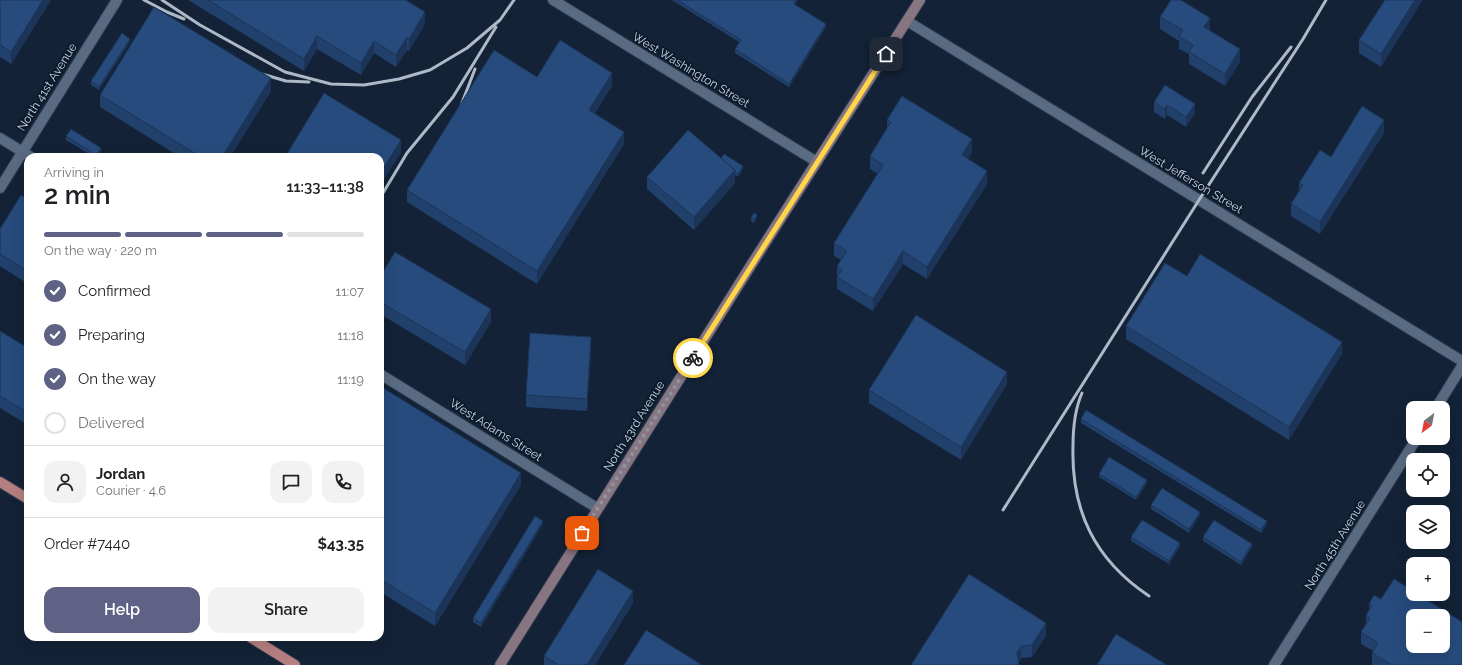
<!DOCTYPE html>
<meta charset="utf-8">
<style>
:root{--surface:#fff;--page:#f2f2f2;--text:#202124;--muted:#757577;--line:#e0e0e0;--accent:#5f6185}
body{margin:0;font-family:Raleway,sans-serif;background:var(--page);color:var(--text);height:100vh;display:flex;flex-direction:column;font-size:15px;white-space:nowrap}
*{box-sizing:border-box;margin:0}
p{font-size:13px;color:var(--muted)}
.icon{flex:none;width:22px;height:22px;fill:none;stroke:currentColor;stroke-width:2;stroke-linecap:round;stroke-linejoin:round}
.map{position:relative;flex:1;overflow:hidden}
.sheet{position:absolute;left:24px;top:153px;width:360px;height:488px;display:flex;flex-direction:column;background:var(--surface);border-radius:12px;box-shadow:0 4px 16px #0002}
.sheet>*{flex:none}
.needle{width:26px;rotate:212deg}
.controls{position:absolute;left:1406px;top:401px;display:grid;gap:8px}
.controls a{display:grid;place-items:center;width:44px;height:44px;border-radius:8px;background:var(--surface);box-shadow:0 4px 16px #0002;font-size:20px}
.pin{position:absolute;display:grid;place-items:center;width:34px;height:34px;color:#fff;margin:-17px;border-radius:8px;box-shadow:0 2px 6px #0006}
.courier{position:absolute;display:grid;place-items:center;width:40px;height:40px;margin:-20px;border:3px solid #ffd54a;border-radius:50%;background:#fff;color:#222;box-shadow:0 1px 5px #0007}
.summary em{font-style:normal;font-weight:600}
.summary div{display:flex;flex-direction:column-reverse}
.summary{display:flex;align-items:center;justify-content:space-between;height:68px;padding:0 20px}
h1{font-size:26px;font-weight:600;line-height:30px}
.bar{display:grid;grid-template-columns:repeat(4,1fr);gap:6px 4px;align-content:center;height:48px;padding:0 20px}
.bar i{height:5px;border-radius:3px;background:var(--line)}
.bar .active{background:var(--accent)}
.bar p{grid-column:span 4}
.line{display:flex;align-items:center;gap:10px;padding:0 20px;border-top:1px solid var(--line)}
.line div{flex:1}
.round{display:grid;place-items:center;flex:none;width:42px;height:42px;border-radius:12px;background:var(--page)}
ol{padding:0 20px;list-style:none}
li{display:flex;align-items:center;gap:12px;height:44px}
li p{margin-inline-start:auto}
li .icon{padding:4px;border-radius:50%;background:var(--accent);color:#fff;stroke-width:4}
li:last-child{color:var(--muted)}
li i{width:22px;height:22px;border:2px solid var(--line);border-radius:50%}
.primary-button{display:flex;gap:8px;margin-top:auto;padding:8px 20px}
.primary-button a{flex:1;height:46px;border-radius:12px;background:var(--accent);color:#fff;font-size:16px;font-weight:600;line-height:46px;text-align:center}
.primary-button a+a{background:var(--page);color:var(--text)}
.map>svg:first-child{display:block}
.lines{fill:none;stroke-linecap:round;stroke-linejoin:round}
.street-casing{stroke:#313b4c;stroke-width:12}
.secondary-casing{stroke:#313b4c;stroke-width:12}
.primary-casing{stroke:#313b4c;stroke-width:12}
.street{stroke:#596b82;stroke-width:10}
.secondary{stroke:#877581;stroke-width:10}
.primary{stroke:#b57f81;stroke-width:10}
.rail{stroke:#aeb9c7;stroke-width:3}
.wall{fill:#21406b}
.shaded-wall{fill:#1b3457}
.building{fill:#264b7c;stroke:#1b3457;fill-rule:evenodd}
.done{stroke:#8a96a5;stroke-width:4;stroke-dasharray:0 7.2}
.route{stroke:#ffd54a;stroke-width:5}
.labels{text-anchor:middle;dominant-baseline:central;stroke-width:3.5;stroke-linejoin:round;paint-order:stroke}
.street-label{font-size:12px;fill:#cad4e1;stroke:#0a192b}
</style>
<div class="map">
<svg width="1462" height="665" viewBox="0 0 1462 665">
<rect width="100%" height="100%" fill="#132236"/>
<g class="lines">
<g class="street-casing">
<path id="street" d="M 553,0 L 817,162
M 907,21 L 1462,361
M 0,138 L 31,157
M 0,188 L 117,0
M 380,374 L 597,508
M 1436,408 L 1462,366
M 1274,665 L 1417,438"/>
</g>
<g class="secondary-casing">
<path id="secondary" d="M 500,665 L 753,262 L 920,0"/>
</g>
<g class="primary-casing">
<path id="primary" d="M 0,482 L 28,499
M 250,637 L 295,665"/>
</g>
<use href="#street" class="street"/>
<use href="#secondary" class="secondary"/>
<use href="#primary" class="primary"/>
<path class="rail" d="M 144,0 L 167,12 L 184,19
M 162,0 L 200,25 L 285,72 L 331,84 L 364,85 L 399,79 L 430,70 L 467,48 L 500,20 L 514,0
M 255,72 L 286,81 L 309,82
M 460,108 L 475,69
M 1203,173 L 1252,97 L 1291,47
M 380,198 L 407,153 L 453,97 L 496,27
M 1082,393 C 1075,409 1073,429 1073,446 C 1071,511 1095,560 1149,596
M 1003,510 L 1199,200 L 1303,39 L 1326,0"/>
</g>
<path class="wall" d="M 0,0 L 51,0 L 11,64 L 0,57 Z
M 188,0 L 406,0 L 425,24 L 409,51 L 407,50 L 396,67 L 374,53 L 361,75 L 317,49 L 304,71 Z
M 672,0 L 798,0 L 795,5 L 826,27 L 789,87 L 735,53 L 735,49 L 739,42 Z
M 1385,0 L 1381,67 L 1359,53 L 1359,40 Z
M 1160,17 L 1210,31 L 1240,62 L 1225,86 L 1189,64 L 1189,54 L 1179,49 L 1179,41 L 1160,29 Z
M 130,42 L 99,90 L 91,85 L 91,81 Z
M 612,86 L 595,113 L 624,144 L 537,284 L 407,202 L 407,190 Z
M 271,91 L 230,157 L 180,157 L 100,107 L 100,95 Z
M 1154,102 L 1195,104 L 1195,113 L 1186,127 L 1167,115 L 1165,119 L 1154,112 Z
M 887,120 L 972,152 L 968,159 L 987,184 L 927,279 L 903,264 L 873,311 L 837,289 L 837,266 L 841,260 L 834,256 L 834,243 L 878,174 L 870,169 L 870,156 L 887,128 Z
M 1384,133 L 1320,234 L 1291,216 L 1291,204 L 1299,191 L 1299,183 L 1331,157 Z
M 66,136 L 101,151 L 97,157 L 94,157 L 66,140 Z
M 721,159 L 743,169 L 738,177 L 735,175 L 735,183 L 694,230 L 647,189 L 647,177 Z
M 28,199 L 28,284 L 0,266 L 0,229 Z
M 751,218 L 757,218 L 754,223 L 751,221 Z
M 1187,276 L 1342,354 L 1289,440 L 1126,339 L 1126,326 Z
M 380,277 L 491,322 L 465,365 L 380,314 Z
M 0,331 L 28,348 L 28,425 L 0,408 Z
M 591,350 L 587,411 L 526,407 L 526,395 Z
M 1007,384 L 961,460 L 869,403 L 869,390 Z
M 380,386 L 521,485 L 435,626 L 380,592 Z
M 1081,419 L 1267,524 L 1261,533 L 1081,423 Z
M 1099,474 L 1147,483 L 1136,500 L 1099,477 Z
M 1151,505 L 1200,515 L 1189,533 L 1151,509 Z
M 543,524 L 481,627 L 473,622 L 473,618 Z
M 1131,537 L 1180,546 L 1169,564 L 1131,541 Z
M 1203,537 L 1252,547 L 1241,565 L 1203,541 Z
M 633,603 L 595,665 L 544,665 L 544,656 Z
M 1369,604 L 1462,665 L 1372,665 L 1372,653 L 1373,651 L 1361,644 L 1361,632 L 1366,624 L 1366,615 L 1369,610 Z
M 1046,636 L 1032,657 L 1021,658 L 1019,662 L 911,665 Z"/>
<path class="shaded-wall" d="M 43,0 L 51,0 L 11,64 L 11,52 Z
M 796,0 L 798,0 L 794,7 L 794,4 Z
M 1415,0 L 1423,0 L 1381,67 L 1381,54 Z
M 425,12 L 425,24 L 409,51 L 409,39 Z
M 1210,18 L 1210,30 L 1204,40 L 1204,27 Z
M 826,24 L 826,27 L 789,87 L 789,84 Z
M 317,36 L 317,49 L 304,71 L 304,59 Z
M 407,37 L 407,50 L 396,67 L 396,55 Z
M 130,39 L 130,42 L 99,90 L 99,87 Z
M 374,41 L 374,53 L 361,75 L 361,63 Z
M 1240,49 L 1240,62 L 1225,86 L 1225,74 Z
M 612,73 L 612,86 L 589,122 L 589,110 Z
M 271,78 L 271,91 L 230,157 L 222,157 Z
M 1195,104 L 1195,113 L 1186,127 L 1186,117 Z
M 1167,105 L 1167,115 L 1165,119 L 1165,109 Z
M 1384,120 L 1384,133 L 1320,234 L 1320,222 Z
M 624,132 L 624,144 L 537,284 L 537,271 Z
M 972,139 L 972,152 L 962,168 L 962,155 Z
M 401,140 L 401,153 L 380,186 L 380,174 Z
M 101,148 L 101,151 L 97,157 L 96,157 L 96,155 Z
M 743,166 L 743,169 L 738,177 L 738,174 Z
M 735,170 L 735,183 L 694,230 L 694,217 Z
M 987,171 L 987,184 L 927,279 L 927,267 Z
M 757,215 L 757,218 L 754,223 L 754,220 Z
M 903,251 L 903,264 L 873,311 L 873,299 Z
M 491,309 L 491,322 L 465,365 L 465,352 Z
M 591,337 L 591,350 L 587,411 L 587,399 Z
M 1342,342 L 1342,354 L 1289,440 L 1289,427 Z
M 1007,372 L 1007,384 L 961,460 L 961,447 Z
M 521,473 L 521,485 L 435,626 L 435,613 Z
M 1147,480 L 1147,483 L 1136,500 L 1136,497 Z
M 1200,512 L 1200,515 L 1189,533 L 1189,529 Z
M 543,521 L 543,524 L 481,627 L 481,623 Z
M 1267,521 L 1267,524 L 1261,533 L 1261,530 Z
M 1180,543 L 1180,546 L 1169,564 L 1169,561 Z
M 1252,544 L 1252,547 L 1241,565 L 1241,562 Z
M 633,591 L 633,603 L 595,665 L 587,665 Z
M 1046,623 L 1046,636 L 1032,657 L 1032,645 Z
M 1021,646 L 1021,658 L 1017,665 L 1017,653 Z"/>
<path class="building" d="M 0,0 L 43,0 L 11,52 L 0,45 Z
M 208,0 L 406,0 L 425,12 L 409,39 L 407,37 L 396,55 L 374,41 L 361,63 L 317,36 L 304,59 Z
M 677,0 L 796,0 L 794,4 L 826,24 L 789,84 L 735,49 L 741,40 Z
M 1171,0 L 1181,0 L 1210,18 L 1204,27 L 1240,49 L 1225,74 L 1189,52 L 1193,45 L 1179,36 L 1183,30 L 1160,17 Z
M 1385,0 L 1415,0 L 1381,54 L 1359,40 Z
M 154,7 L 271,78 L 222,157 L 201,157 L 100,95 Z
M 122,33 L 130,39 L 99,87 L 91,81 Z
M 560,40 L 612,73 L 589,110 L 624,132 L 537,271 L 407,190 L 494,50 L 537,77 Z
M 1165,85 L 1195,104 L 1186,117 L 1167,105 L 1165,109 L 1154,102 Z
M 324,93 L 401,140 L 380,174 L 380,157 L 285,157 Z
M 902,96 L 972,139 L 962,155 L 987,171 L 927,267 L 903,251 L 873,299 L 837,277 L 842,270 L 837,266 L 847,251 L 834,243 L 883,165 L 870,156 L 891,122 L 887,120 Z
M 1362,106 L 1384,120 L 1320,222 L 1291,204 L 1303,185 L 1299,183 L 1320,150 L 1331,157 Z
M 71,129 L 101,148 L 96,155 L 66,136 Z
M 688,130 L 735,170 L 694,217 L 647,177 Z
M 724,154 L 743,166 L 738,174 L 735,172 L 735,170 L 721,158 Z
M 21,195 L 28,199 L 28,271 L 0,254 L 0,229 Z
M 754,213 L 757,215 L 754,220 L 751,218 Z
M 395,252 L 491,309 L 465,352 L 380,302 L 380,277 Z
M 1200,254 L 1342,342 L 1289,427 L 1126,326 L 1165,263 L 1187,276 Z
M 916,315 L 1007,372 L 961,447 L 869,390 Z
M 0,331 L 28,348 L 28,413 L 0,396 Z
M 530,333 L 591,337 L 587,399 L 526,395 Z
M 380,386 L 521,473 L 435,613 L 380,579 Z
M 1086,410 L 1267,521 L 1261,530 L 1081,419 Z
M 1109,457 L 1147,480 L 1136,497 L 1099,474 Z
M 1162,488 L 1200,512 L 1189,529 L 1151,505 Z
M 535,516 L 543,521 L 481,623 L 473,618 Z
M 1142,520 L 1180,543 L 1169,561 L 1131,537 Z
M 1214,520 L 1252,544 L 1241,562 L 1203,537 Z
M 598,569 L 633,591 L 587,665 L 559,665 L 544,656 Z
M 969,574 L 1046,623 L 1032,645 L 1021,646 L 1017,653 L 1019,665 L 911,665 Z
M 1394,579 L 1413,591 L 1413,594 L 1418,594 L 1462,622 L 1462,665 L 1392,665 L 1372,653 L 1378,643 L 1361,632 L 1370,618 L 1366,615 L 1372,606 L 1369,604 L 1374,595 L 1381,599 ZM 1413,616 L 1443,616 L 1443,646 L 1413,646 Z
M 646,630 L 702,665 L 624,665 Z
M 1116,634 L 1167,665 L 1097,665 Z"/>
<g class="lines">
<path class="done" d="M 582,533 L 693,358"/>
<path class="route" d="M 693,358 L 886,54"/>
</g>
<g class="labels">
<g class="street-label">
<text transform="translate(691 70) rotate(31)">West Washington Street</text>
<text transform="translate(47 87) rotate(-58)">North 41st Avenue</text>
<text transform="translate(1191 180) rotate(31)">West Jefferson Street</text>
<text transform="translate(634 426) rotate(-58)">North 43rd Avenue</text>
<text transform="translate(496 430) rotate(32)">West Adams Street</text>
<text transform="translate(1335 545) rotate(-58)">North 45th Avenue</text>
</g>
</g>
</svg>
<div class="controls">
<a><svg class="needle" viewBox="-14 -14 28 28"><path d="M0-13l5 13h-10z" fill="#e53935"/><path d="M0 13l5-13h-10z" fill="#757577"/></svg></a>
<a><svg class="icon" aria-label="locate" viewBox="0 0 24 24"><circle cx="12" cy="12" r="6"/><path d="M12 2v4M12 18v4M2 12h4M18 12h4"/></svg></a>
<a><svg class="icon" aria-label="layers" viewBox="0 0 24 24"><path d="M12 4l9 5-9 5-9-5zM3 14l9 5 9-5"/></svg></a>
<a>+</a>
<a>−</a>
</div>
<div class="pin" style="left:582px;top:533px;background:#ea580c"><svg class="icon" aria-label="bag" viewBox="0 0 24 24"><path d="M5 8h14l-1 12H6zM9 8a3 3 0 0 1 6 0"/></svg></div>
<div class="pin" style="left:886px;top:54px;background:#1f2937"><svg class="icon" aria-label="home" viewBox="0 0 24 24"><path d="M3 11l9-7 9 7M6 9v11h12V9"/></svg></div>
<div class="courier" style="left:693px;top:358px"><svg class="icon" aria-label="bike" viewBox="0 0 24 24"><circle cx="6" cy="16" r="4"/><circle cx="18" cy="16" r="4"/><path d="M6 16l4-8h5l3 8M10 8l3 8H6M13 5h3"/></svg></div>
<section class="sheet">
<div class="summary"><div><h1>2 min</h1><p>Arriving in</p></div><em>11:33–11:38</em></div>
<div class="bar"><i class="active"></i><i class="active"></i><i class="active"></i><i></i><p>On the way · 220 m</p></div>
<ol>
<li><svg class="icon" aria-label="check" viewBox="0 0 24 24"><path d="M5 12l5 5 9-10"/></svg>Confirmed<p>11:07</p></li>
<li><svg class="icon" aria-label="check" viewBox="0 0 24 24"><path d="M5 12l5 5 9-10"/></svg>Preparing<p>11:18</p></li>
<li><svg class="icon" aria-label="check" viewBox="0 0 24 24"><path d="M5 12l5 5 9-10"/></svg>On the way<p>11:19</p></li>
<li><i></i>Delivered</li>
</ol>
<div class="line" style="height:72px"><a class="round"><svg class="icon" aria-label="person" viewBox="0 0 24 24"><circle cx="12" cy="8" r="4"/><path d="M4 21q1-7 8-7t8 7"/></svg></a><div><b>Jordan</b><p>Courier · 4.6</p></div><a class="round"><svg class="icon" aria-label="chat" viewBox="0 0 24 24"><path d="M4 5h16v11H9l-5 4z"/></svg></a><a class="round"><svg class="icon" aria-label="phone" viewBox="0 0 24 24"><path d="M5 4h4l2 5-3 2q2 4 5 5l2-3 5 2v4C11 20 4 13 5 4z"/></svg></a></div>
<div class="line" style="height:52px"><div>Order #7440</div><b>$43.35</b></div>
<div class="primary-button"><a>Help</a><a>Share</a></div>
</section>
</div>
